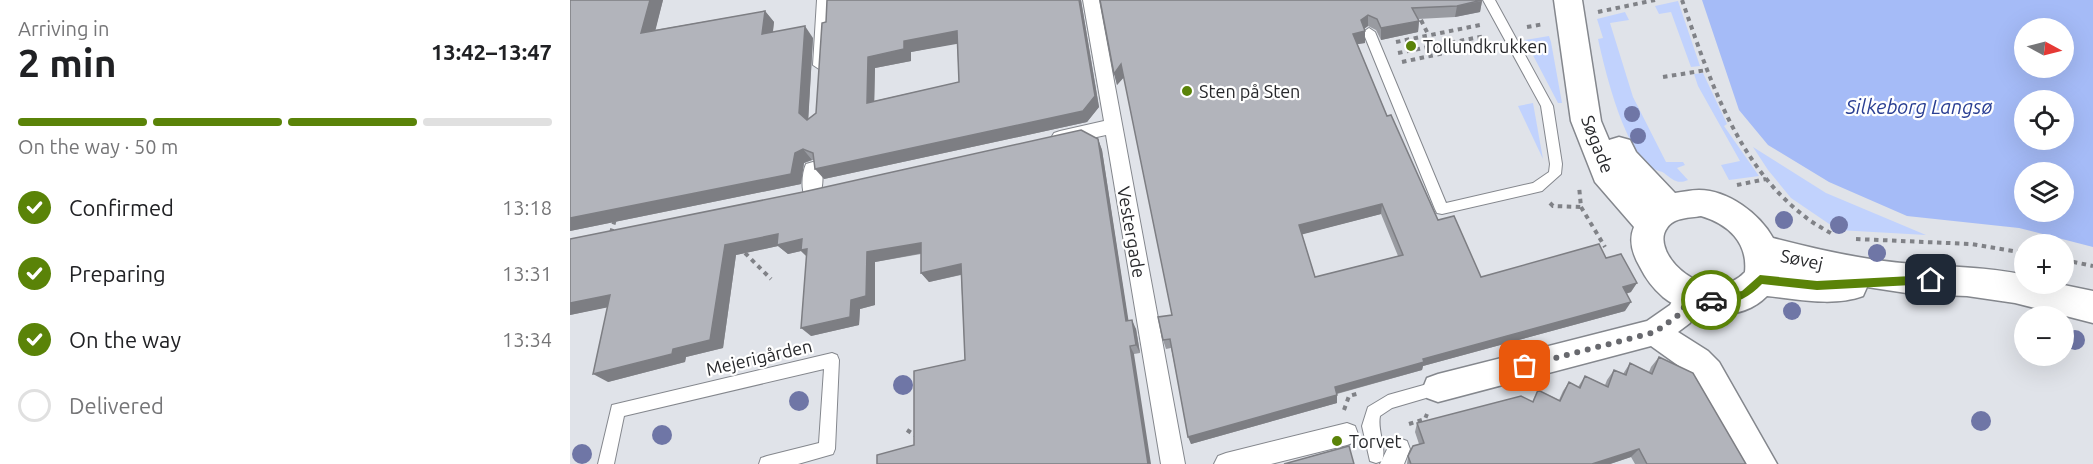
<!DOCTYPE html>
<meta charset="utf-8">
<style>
:root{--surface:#fff;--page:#f6f6f6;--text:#202124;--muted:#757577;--line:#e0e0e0;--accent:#5a8308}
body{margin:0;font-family:Ubuntu,sans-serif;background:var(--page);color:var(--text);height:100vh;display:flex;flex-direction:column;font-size:22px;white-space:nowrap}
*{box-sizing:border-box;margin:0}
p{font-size:20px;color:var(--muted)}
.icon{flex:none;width:33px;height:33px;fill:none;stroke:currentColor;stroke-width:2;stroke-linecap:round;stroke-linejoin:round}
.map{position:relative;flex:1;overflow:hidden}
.drawer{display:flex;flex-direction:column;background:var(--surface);width:570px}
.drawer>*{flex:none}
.needle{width:39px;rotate:97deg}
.buttons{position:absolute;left:1444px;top:18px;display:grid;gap:12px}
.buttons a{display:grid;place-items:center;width:60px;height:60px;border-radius:50%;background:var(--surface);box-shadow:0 6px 24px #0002;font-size:30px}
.pin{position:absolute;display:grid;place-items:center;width:51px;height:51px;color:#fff;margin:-26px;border-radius:12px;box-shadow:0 3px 9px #0006}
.courier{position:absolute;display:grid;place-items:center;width:60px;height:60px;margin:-30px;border:4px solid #5a8308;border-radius:50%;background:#fff;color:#222;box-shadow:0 2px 8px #0007}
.head em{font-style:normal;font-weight:700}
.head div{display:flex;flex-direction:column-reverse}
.head{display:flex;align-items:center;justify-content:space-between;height:102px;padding:0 18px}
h1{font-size:39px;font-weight:700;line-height:45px}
.bar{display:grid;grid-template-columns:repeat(4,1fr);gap:9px 6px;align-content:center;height:72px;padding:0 18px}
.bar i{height:8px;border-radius:4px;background:var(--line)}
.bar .on{background:var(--accent)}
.bar p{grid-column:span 4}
ol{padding:0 18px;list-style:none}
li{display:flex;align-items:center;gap:18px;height:66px}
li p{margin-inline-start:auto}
li .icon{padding:6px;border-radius:50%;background:var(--accent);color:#fff;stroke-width:4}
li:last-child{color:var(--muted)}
li i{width:33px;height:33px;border:3px solid var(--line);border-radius:50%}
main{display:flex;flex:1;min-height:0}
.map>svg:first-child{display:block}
.green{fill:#c1d2fd}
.water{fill:#a5bbf7;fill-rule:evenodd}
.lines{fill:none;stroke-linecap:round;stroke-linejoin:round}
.service-casing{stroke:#84878d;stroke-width:2}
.pedestrian-casing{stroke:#84878d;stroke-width:2}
.minor-casing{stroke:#84878d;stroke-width:3}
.tertiary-casing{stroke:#84878d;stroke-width:3}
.path{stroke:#808287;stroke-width:4;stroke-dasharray:4.5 4.5;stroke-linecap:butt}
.service{fill:#fff;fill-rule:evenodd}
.pedestrian{fill:#fff;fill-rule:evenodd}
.minor{fill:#fff;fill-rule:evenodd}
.tertiary{fill:#fff;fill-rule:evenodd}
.tree{fill:#6f76a6}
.wall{fill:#999ba1;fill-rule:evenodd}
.shaded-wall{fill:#7d7e83}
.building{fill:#b2b4bb;stroke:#7d7e83;stroke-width:1.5;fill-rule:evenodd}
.route{fill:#5a8308}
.done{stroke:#68696e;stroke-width:6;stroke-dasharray:0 10.8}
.poi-dot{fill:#5a8308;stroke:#fff;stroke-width:2}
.labels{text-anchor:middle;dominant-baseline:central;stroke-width:4.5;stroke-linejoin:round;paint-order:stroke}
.poi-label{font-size:18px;fill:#27282b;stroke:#fff;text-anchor:start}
.street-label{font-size:18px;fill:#27282b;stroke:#fff}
.water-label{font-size:20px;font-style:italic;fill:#2a3f93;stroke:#fff}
</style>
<main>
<section class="drawer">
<div class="head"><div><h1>2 min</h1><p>Arriving in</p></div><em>13:42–13:47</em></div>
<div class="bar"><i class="on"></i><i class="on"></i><i class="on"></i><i></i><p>On the way · 50 m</p></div>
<ol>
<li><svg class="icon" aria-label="check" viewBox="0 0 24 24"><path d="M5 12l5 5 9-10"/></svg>Confirmed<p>13:18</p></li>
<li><svg class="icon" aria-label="check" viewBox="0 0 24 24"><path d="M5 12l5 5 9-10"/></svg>Preparing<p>13:31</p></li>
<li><svg class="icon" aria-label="check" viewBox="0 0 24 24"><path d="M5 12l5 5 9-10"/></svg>On the way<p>13:34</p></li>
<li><i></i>Delivered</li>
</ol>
</section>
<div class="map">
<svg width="1523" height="464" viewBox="0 0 1523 464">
<rect width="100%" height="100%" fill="#e0e3e9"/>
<path class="green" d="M 1108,1 L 1130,66 L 1121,67 L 1101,12 L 1089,14 L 1085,6 Z
M 1055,12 L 1059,20 L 1040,23 L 1063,97 L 1096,162 L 1113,162 L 1115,165 L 1107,168 L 1118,180 C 1107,185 1102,179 1094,173 C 1091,171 1088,171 1086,170 C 1055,156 1035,70 1028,39 L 1033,38 L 1027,19 Z
M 979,36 L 981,42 L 992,103 L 988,103 L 955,40 Z
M 1133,73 L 1157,124 L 1154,126 L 1189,176 L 1159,180 L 1151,165 L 1170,161 L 1128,86 L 1124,74 Z
M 963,103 L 973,159 L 948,106 Z
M 1183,147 L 1256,193 L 1356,235 L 1268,230 L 1221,198 L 1198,170 Z"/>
<path class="water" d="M 1132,0 L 1523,0 L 1523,247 L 1449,228 L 1337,216 L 1259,182 L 1198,145 L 1169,110 ZM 1455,28 L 1494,28 L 1494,68 L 1455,68 ZM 1455,100 L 1494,100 L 1494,140 L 1455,140 ZM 1494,172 L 1494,212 L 1455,212 L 1455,172 Z"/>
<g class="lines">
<g class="service-casing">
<path id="service" d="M 247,0 L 259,0 L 255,65 L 249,69 L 243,65 Z
M 913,0 L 925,0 L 983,106 L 992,164 L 991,174 L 972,191 L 872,214 L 867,213 L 865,209 L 793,32 L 799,28 L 805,32 L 876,203 L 963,183 L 979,172 L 980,164 L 971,106 Z
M 262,353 L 267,355 L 269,360 L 265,449 L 263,454 L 228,464 L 189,464 L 191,458 L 197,456 L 249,443 L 254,369 L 54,416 L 44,464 L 28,464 L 42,405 Z
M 868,381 L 873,383 L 876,388 L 873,393 L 822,408 L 810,416 C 807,431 817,447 812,461 L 806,463 L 800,461 L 792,426 L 798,407 L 818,395 Z"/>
</g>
<g class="pedestrian-casing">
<path id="pedestrian" d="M 513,0 L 529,0 L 615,464 L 591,464 L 536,135 L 490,145 L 484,143 L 481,138 L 484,133 L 490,131 L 534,121 Z
M 243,162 L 250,164 C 254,173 253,188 249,197 L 242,200 L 235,197 C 231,188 232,173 236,164 Z
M 777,423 L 785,426 L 788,434 L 785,442 L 777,445 L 701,464 L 644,464 L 648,456 L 656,453 Z
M 829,438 L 837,441 L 840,449 L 834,464 L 810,464 L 821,441 Z"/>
</g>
<g class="minor-casing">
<path id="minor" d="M 1121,283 L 1131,286 L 1135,295 L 1120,323 L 1108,332 L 1138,351 L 1149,362 L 1207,464 L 1173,464 L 1127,382 L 1116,371 L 1081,346 L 868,402 L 857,398 L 853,388 L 857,378 L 868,374 L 1077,321 L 1100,305 L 1111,286 Z"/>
</g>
<g class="tertiary-casing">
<path id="tertiary" d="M 984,0 L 1012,0 L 1031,121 L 1039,140 L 1049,137 L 1060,140 L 1066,152 L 1105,193 C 1113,192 1121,190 1129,190 C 1158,190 1190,214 1203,238 C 1249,250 1297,261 1344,264 C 1382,267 1418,267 1455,275 L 1455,284 L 1489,284 L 1523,291 L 1523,323 L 1445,303 L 1397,296 L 1343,294 L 1297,287 L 1293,296 C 1263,307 1228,299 1197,296 C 1171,323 1120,319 1093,297 C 1083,288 1076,279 1070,267 C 1063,255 1058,241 1064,227 L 1025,182 L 1001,121 ZM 1131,216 C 1158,224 1178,242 1175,272 C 1139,310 1078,253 1097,228 C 1104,217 1120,218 1131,216 Z"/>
</g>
<path class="path" d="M 1112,0 C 1139,77 1166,163 1233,215 C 1242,223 1254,229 1264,235
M 1028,12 L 1085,0
M 851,20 L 859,36
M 957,27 L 974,24
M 826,42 L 910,25
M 828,53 L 915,36
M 832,62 L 921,43
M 1093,77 L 1137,70
M 1167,185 L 1196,179
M 980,203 L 983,206 L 1011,207 L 1009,186
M 1011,207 L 1035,247
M 41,233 L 45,219
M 1286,239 L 1401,244 L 1455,253
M 175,253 L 201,279
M 1494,260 L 1523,266
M 774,410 L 779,396 L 790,393
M 839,424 L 855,419 L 857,414
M 337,430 L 346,436"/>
<use href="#service" class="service"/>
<use href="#pedestrian" class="pedestrian"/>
<use href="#minor" class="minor"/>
<use href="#tertiary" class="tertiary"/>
</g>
<g class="tree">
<circle cx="1062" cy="114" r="8"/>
<circle cx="1068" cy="136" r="8"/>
<circle cx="1214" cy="220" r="9"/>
<circle cx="1269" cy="225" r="9"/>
<circle cx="1307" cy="253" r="9"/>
<circle cx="1222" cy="311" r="9"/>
<circle cx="1505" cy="340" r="10"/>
<circle cx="333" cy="385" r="10"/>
<circle cx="229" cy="401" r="10"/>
<circle cx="1411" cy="421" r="10"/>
<circle cx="92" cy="435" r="10"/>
<circle cx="12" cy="454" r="10"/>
</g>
<path class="wall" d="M 0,0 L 93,0 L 85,30 L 195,11 L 204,22 L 203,32 L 243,38 L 238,120 L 246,113 L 256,22 L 257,0 L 511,0 L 529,107 L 517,122 L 254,179 L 244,160 L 242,160 L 234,163 L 231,184 L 0,231 ZM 387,43 L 389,82 L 304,101 L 305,68 L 341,61 L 341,52 Z
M 530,0 L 912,1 L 910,12 L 885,17 L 848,19 L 849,21 L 848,32 L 811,40 L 806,30 L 798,26 L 794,29 L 795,31 L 795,43 L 787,44 L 817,116 L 868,220 L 911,277 L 1036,258 L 1061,292 L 1056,294 L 1055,311 L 853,366 L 852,370 L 767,394 L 767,403 L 621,444 L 601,348 L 596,349 L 593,340 L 602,315 L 554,77 L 547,85 ZM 811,214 L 828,256 L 745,277 L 732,234 Z
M 528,139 L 532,150 L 558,321 L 566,329 L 570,353 L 564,354 L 344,445 L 395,360 L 391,275 L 359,282 L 351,273 L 351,254 L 305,262 L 305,305 L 290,309 L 289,325 L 241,336 L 236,256 L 231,251 L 218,254 L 208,246 L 166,255 L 153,348 L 116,357 L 115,362 L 38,382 L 37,307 L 0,315 L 0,239 Z
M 1089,357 L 1176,464 L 1065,464 L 1061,457 L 1040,464 L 837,464 L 838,456 L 849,444 L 845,432 L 847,423 L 962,402 L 968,390 L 989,400 L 993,391 L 999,382 L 1008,387 L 1015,376 L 1035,385 L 1037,380 L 1044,370 L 1053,374 L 1060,363 L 1079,372 L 1081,367 Z"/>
<path class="shaded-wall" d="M 80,0 L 93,0 L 82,44 L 71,33 Z
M 509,0 L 511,0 L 529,107 L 517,122 L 254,179 L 245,169 L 513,111 Z
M 912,1 L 910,12 L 885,17 L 887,6 Z
M 195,11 L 204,22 L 201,45 L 192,34 Z
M 798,15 L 798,26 L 791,31 L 791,20 Z
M 849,21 L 848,32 L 811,40 L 811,28 Z
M 235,26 L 243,38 L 238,124 L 229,113 Z
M 387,31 L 392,43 L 341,52 L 341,61 L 305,68 L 304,114 L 297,103 L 298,57 L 334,41 Z
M 795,31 L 795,43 L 782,45 L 783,34 Z
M 551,64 L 555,76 L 547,85 L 544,74 Z
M 528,139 L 532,150 L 560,330 L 556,321 Z
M 233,149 L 242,160 L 234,163 L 231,184 L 0,231 L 0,218 L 225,153 Z
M 812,204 L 811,214 L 730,235 L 729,225 Z
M 208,234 L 232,239 L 241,249 L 241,260 L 231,251 L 218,254 L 208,246 L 166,255 L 153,348 L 116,357 L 115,362 L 38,382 L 23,374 L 155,245 Z
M 351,243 L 358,252 L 305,262 L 305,305 L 290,309 L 289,325 L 241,336 L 231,328 L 297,252 Z
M 391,264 L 398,273 L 359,282 L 351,273 Z
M 1067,283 L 1061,292 L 1047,296 L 1053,287 Z
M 40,295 L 54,304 L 0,315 L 0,303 Z
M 1061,302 L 1055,311 L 853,366 L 852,370 L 765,394 L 765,387 L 853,359 Z
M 562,320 L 566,329 L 570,353 L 566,345 Z
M 560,346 L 564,354 L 581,464 L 578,464 Z
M 767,395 L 767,403 L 621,444 L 618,437 Z
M 1069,449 L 1061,457 L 1040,464 L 1022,464 Z"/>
<path class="building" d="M 0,0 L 80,0 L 71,33 L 195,11 L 192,34 L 235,26 L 229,113 L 237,120 L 246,113 L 252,23 L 256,22 L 257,0 L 509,0 L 525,96 L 513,111 L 245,169 L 243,153 L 233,149 L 225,153 L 221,174 L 0,218 ZM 387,31 L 389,82 L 297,103 L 298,57 L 334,49 L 334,41 Z
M 530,0 L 912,0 L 887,6 L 842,8 L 849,21 L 811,28 L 807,19 L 798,15 L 791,20 L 795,31 L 783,34 L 817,116 L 821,115 L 868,220 L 884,216 L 911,277 L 1029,244 L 1036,258 L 1051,254 L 1067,283 L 1053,287 L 1061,302 L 853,359 L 854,362 L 765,387 L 767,395 L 618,437 L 600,339 L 593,340 L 588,317 L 602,315 L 551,64 L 544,74 ZM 812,204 L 833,255 L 745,277 L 729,225 Z
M 511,130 L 528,139 L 556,321 L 562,320 L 566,345 L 560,346 L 578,464 L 307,464 L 307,455 L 344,445 L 344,371 L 395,360 L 391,264 L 351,273 L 351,243 L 297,252 L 296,296 L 281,300 L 280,317 L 231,328 L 237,249 L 231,250 L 232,239 L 207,245 L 208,234 L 155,245 L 140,340 L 103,349 L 102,354 L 23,374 L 40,295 L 0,303 L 0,239 L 233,192 Z
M 1089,357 L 1123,373 L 1176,464 L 1077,464 L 1069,449 L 1022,464 L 841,464 L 838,456 L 843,446 L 854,443 L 847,423 L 951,396 L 963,402 L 968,390 L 990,401 L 999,382 L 1010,388 L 1015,376 L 1038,387 L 1044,370 L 1056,375 L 1060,363 L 1082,374 Z
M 779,446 L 784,464 L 714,464 Z"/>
<path class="route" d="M 1190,275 L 1247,281 L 1361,275 L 1366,280 L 1361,284 L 1247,290 L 1192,284 C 1178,299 1158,309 1137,303 L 1137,297 L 1172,291 Z"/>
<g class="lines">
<path class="done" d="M 955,366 L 1085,332 L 1110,314 L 1121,295 L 1141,300"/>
</g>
<g class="poi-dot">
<circle cx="841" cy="46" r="6"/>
<circle cx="617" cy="91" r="6"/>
<circle cx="767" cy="441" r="6"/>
</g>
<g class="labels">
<g class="poi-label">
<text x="853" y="46">Tollundkrukken</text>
<text x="629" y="91">Sten på Sten</text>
<text x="779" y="441">Torvet</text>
</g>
<g class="street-label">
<text transform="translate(1028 144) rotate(69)">Søgade</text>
<text transform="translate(562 232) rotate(80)">Vestergade</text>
<text transform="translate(1232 259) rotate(12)">Søvej</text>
<text transform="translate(189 357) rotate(-13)">Mejerigården</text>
</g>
<g class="water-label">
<text x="1349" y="106">Silkeborg Langsø</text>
</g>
</g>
</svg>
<div class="buttons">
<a><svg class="needle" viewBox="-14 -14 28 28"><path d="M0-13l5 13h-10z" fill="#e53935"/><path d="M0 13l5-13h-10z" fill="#757577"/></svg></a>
<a><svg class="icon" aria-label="locate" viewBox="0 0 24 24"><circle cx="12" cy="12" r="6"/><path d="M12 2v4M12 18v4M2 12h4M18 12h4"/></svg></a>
<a><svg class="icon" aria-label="layers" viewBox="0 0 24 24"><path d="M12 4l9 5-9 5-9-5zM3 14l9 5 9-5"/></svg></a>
<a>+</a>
<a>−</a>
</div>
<div class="pin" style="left:955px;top:366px;background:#ea580c"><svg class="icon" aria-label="bag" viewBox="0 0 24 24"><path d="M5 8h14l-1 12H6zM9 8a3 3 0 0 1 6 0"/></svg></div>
<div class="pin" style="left:1361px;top:280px;background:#1f2937"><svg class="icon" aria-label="home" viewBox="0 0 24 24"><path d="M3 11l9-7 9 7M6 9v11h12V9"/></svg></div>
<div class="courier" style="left:1141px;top:300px"><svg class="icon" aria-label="car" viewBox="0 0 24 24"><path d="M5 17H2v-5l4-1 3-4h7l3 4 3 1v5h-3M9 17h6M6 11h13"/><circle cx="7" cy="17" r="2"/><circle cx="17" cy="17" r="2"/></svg></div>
</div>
</main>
